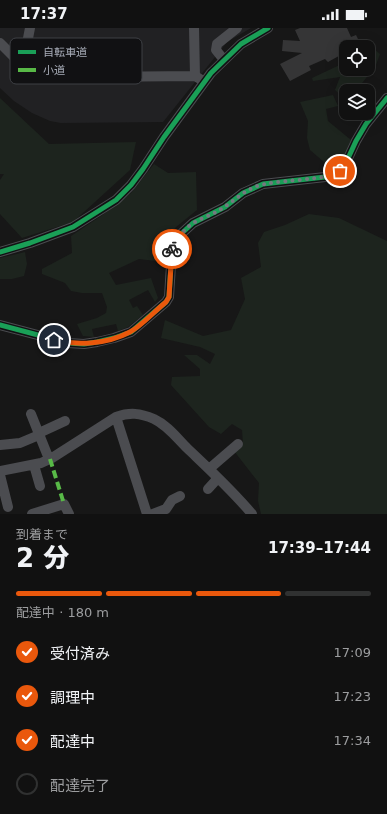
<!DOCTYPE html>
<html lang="ja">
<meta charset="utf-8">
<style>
:root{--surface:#111;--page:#1a1a1a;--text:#f1f3f6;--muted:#9c9d9f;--line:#303131;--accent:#ea580c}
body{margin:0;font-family:"DejaVu Sans","Noto Sans JP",sans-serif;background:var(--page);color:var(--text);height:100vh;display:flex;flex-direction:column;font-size:15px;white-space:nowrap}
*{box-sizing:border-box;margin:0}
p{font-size:13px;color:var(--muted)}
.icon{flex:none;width:22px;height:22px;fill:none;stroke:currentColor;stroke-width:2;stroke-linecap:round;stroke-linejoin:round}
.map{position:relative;height:486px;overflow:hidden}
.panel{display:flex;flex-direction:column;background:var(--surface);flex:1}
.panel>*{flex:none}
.buttons{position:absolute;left:339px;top:12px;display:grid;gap:8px}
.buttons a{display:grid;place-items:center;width:36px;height:36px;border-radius:8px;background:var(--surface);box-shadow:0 4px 16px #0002,0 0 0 1px var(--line);font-size:20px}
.pin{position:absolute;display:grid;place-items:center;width:34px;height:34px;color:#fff;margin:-17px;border:2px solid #fff;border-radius:50%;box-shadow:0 1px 4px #0007}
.courier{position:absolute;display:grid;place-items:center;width:40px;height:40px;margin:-20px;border:3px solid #ea580c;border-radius:50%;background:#fff;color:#222;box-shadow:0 1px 5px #0007}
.head em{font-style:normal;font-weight:800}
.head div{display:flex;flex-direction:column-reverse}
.head{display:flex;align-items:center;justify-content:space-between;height:68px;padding:0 16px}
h1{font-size:26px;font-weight:800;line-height:30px}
.bar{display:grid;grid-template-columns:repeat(4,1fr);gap:6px 4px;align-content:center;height:48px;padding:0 16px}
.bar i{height:5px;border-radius:3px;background:var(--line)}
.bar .active{background:var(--accent)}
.bar p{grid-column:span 4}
ol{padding:0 16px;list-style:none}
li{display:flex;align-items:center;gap:12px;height:44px}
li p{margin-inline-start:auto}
li .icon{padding:4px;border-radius:50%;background:var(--accent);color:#fff;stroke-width:4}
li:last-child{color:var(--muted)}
li i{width:22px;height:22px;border:2px solid var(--line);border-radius:50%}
.status{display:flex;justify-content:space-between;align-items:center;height:28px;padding:0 20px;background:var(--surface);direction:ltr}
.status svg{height:11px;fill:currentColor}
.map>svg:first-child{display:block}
.built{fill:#212123}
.green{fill:#1d241e}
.building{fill:#353536}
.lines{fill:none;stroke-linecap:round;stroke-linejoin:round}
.minor{stroke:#4b4c50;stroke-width:10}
.quiet{stroke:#58b947;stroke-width:4;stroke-dasharray:8 4;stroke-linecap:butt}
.cycleway-casing{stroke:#111113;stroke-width:8}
.cycleway{stroke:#1a9f57;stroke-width:5}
.done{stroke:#757880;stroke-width:4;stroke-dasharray:0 7.2}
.route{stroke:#ea580c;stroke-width:5}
.key{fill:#111113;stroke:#3e4045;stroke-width:1}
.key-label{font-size:11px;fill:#a8adb8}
</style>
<div class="status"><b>17:37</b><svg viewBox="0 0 49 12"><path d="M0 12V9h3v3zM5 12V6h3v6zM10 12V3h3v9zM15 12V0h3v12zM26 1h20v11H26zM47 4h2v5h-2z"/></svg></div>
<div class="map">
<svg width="387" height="486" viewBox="0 0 387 486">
<rect width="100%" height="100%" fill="#171717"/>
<path class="built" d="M 0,0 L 251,0 L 227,14 L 163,94 L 61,95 L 50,93 L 32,85 L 14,73 L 0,60 Z"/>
<path class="green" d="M 373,20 L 380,26 L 376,37 L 356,63 L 346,63 L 346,68 L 343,69 L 335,62 L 340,49 L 313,53 L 312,50 L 346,34 L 346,41 L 368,41 L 368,23 Z
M 333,67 L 338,78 L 326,81 L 328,93 L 351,112 C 348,126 339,137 327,143 L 324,134 L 310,122 L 307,110 L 308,93 L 300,74 Z
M 0,70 L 49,116 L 136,114 L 130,142 L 73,194 L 22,210 L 0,186 L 0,152 L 4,146 L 0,146 Z
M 154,136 L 168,145 L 196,144 L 197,182 L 176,199 L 165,214 L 163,234 L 139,231 L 109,245 L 116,257 L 151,250 L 158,270 L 155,274 L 148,262 L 129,272 L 133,280 L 137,278 L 143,287 L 128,299 L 118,303 L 116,296 L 92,301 L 94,309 L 83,308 L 77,296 L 97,290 L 106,285 L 107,279 L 102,265 L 82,265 L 71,263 L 65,255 L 42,246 L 42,241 L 72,225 L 71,208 L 101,188 L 131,165 Z
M 309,186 L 339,190 L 387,213 L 387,486 L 261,486 L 258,473 L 259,455 L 234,423 L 243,416 L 242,402 L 232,396 L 221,406 L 209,399 L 171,357 L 172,349 L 200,348 L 200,341 L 184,327 L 197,327 L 210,336 L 215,326 L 200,319 L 161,310 L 165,292 L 203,308 L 231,302 L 245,271 L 241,250 L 261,239 L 258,215 L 264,204 L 285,197 Z
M 25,224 L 27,236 L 24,248 L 12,251 L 0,251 L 0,230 Z"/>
<path class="building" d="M 300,0 L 347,0 L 351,9 L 356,7 L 360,15 L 351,19 L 346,19 L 346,24 L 328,34 L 325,31 L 309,38 L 311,42 L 290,53 L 280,36 L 302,25 L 282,23 L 283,12 L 300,13 L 295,2 Z"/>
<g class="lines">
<path class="minor" d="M 30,0 L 23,36 C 45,52 60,50 86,49
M 194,0 L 195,48 L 200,51
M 0,15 L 14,29 L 23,36
M 86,17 L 86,49 L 195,48
M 224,32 L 216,22 L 217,16 L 237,0
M 0,224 L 30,215 L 73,199 L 116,172 L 131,157 L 143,141 L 164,109 L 211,45 L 241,16 L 268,0
M 0,297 L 68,315 L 84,316 L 97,314 L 114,310 L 131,304 L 166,274 L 169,269 L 172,221 L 182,205 L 193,195 L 225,179 L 243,165 L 263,156 L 325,149 L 337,146 L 344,139 L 356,113 L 366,96 L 387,70
M 31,386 L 49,431
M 116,389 L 147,486
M 39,405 L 65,393
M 0,417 L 20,415 L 39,407
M 34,437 L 40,458
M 209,441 L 238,416
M 0,443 L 41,435 L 52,430 L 116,389 C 130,384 140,385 154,391 C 167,397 177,410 187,420 C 209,441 232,462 252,486
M 0,447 L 8,479
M 208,461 L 218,450
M 32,486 L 64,476 L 69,486
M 153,486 L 166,481 L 172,472 L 180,468"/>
<path class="quiet" d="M 50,431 L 64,476"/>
<g class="cycleway-casing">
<path id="cycleway" d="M 0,224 L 30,215 L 73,199 L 116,172 L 131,157 L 143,141 L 164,109 L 211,45 L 241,16 L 268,0
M 0,297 L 68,315 L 84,316 L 97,314 L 114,310 L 131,304 L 166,274 L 169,269 L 172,221 L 182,205 L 193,195 L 225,179 L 243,165 L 263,156 L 325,149 L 337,146 L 344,139 L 356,113 L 366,96 L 387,70"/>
</g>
<use href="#cycleway" class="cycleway"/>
</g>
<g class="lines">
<path class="done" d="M 172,221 C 176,215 180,206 186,201 C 194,192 208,189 218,183 C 234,174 246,159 265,156 C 282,152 329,152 340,143"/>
<path class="route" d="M 54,312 C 78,318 107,316 130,304 C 140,299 156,282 166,274 L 169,269 L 172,221"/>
</g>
<rect x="10" y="10" width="132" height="46" rx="6" class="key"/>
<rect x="18" y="22" width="18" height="4" fill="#1a9f57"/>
<rect x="18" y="40" width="18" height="4" fill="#58b947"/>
<g class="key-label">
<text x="43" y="28">自転車道</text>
<text x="43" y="46">小道</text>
</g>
</svg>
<div class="buttons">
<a><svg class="icon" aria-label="locate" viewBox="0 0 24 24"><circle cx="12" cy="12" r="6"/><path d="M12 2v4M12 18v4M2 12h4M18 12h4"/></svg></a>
<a><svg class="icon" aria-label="layers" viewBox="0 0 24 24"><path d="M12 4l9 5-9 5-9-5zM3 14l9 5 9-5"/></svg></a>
</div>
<div class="pin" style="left:340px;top:143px;background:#ea580c"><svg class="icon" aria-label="bag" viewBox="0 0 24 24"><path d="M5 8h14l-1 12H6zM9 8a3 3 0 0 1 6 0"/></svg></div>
<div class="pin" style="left:54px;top:312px;background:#1f2937"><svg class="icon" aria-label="home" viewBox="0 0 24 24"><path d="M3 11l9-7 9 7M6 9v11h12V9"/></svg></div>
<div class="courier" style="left:172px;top:221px"><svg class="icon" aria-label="bike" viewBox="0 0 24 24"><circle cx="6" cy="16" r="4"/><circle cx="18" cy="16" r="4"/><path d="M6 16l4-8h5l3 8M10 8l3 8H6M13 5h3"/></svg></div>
</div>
<section class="panel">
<div class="head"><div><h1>2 分</h1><p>到着まで</p></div><em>17:39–17:44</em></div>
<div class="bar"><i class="active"></i><i class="active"></i><i class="active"></i><i></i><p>配達中 · 180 m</p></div>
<ol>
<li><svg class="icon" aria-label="check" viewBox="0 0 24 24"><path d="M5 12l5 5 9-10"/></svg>受付済み<p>17:09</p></li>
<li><svg class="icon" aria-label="check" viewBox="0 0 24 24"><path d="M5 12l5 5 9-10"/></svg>調理中<p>17:23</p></li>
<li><svg class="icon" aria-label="check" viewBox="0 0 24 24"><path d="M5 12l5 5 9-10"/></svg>配達中<p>17:34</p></li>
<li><i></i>配達完了</li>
</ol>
</section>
